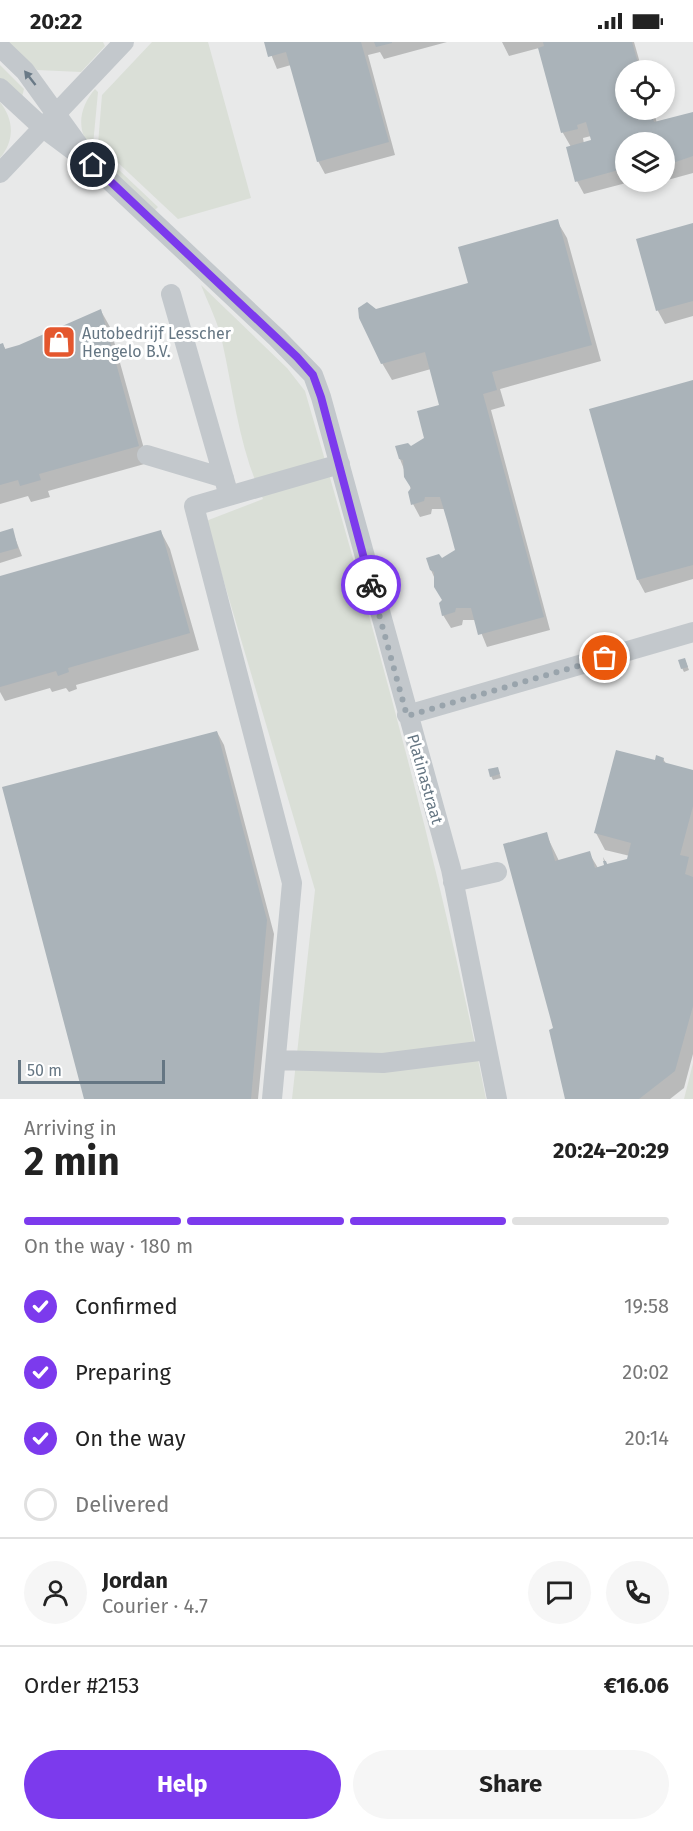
<!DOCTYPE html>
<meta charset="utf-8">
<style>
:root{--surface:#fff;--page:#f6f6f6;--text:#222;--muted:#767676;--line:#e0e0e0;--accent:#7c3aed}
body{margin:0;font-family:"Fira Sans",sans-serif;background:var(--page);color:var(--text);height:100vh;display:flex;flex-direction:column;font-size:22px;white-space:nowrap}
*{box-sizing:border-box;margin:0}
p{font-size:20px;color:var(--muted)}
.icon{flex:none;width:33px;height:33px;fill:none;stroke:currentColor;stroke-width:2;stroke-linecap:round;stroke-linejoin:round}
.map{position:relative;height:1057px;overflow:hidden}
.details{display:flex;flex-direction:column;background:var(--surface);flex:1}
.details>*{flex:none}
.controls{position:absolute;left:615px;top:18px;display:grid;gap:12px}
.controls a{display:grid;place-items:center;width:60px;height:60px;border-radius:50%;background:var(--surface);box-shadow:0 3px 9px #0003;font-size:30px}
.scale{position:absolute;left:18px;bottom:15px;width:147px;box-sizing:border-box;padding-left:6px;border:3px solid #657683;border-top:0;font-size:16px;line-height:21px;white-space:nowrap;color:#657683;-webkit-text-stroke:4px #fff;paint-order:stroke}
.pin{position:absolute;display:grid;place-items:center;width:51px;height:51px;color:#fff;margin:-26px;border:3px solid #fff;border-radius:50%;box-shadow:0 2px 6px #0007}
.courier{position:absolute;display:grid;place-items:center;width:60px;height:60px;margin:-30px;border:4px solid #7c3aed;border-radius:50%;background:#fff;color:#222;box-shadow:0 2px 8px #0007}
.head em{font-style:normal;font-weight:700}
.head div{display:flex;flex-direction:column-reverse}
.head{display:flex;align-items:center;justify-content:space-between;height:102px;padding:0 24px}
h1{font-size:39px;font-weight:700;line-height:45px}
.bar{display:grid;grid-template-columns:repeat(4,1fr);gap:9px 6px;align-content:center;height:72px;padding:0 24px}
.bar i{height:8px;border-radius:4px;background:var(--line)}
.bar .active{background:var(--accent)}
.bar p{grid-column:span 4}
.line{display:flex;align-items:center;gap:15px;padding:0 24px;border-top:2px solid var(--line)}
.line div{flex:1}
.round{display:grid;place-items:center;flex:none;width:63px;height:63px;border-radius:32px;background:var(--page)}
ol{padding:0 24px;list-style:none}
li{display:flex;align-items:center;gap:18px;height:66px}
li p{margin-inline-start:auto}
li .icon{padding:6px;border-radius:50%;background:var(--accent);color:#fff;stroke-width:4}
li:last-child{color:var(--muted)}
li i{width:33px;height:33px;border:3px solid var(--line);border-radius:50%}
.action{display:flex;gap:12px;margin-top:auto;padding:12px 24px}
.action a{flex:1;height:69px;border-radius:36px;background:var(--accent);color:#fff;font-size:24px;font-weight:700;line-height:69px;text-align:center}
.action a+a{background:var(--page);color:var(--text)}
.status{display:flex;justify-content:space-between;align-items:center;height:42px;padding:0 30px;background:var(--surface);direction:ltr}
.status svg{height:16px;fill:currentColor}
.map>svg:first-child{display:block}
.built{fill:#e8e9e9;fill-rule:evenodd}
.green{fill:#dadfd7}
.shadow{fill:#0003;fill-rule:evenodd}
.building{fill:#aab3b9}
.lines{fill:none;stroke-linecap:round;stroke-linejoin:round}
.minor{stroke:#c3c8cc;stroke-width:20}
.oneway{fill:#6a7a87}
.done{stroke:#99a4ac;stroke-width:6;stroke-dasharray:0 10.8}
.route{stroke:#7c3aed;stroke-width:8}
.labels{text-anchor:middle;dominant-baseline:central;stroke-width:6;stroke-linejoin:round;paint-order:stroke}
.poi-label{font-size:16px;fill:#657683;stroke:#fff;text-anchor:start}
.street-label{font-size:16px;fill:#657683;stroke:#fff}
</style>
<div class="status"><b>20:22</b><svg viewBox="0 0 49 12"><path d="M0 12V9h3v3zM5 12V6h3v6zM10 12V3h3v9zM15 12V0h3v12zM26 1h20v11H26zM47 4h2v5h-2z"/></svg></div>
<div class="map">
<svg width="693" height="1057" viewBox="0 0 693 1057">
<rect width="100%" height="100%" fill="#fafaf8"/>
<path class="built" d="M 0,0 L 693,0 L 693,1057 L 0,1057 ZM 626,28 L 664,28 L 664,68 L 626,68 ZM 626,100 L 664,100 L 664,140 L 626,140 Z"/>
<path class="green" d="M 8,0 L 103,0 L 105,4 L 81,30 L 37,28 Z
M 152,0 L 208,0 L 251,156 L 178,177 L 98,102 L 102,53 Z
M 0,23 L 24,47 L 22,55 L 0,42 Z
M 95,47 L 98,50 L 93,103 L 96,106 L 93,110 C 76,89 78,67 95,47 Z
M 0,60 C 14,78 15,98 0,116 Z
M 100,110 L 158,165 L 154,169 L 96,114 Z
M 201,243 L 287,326 L 305,349 C 373,583 439,818 486,1057 L 292,1057 L 315,848 L 206,479 L 263,457 C 239,406 234,353 222,299 C 218,280 208,261 201,243 Z
M 693,1021 L 693,1057 L 684,1057 Z"/>
<path class="shadow" d="M 266,0 L 447,0 L 384,17 L 380,10 L 368,13 L 395,113 L 325,132 L 318,119 L 291,23 L 277,27 Z
M 502,0 L 634,0 L 642,28 L 626,28 L 626,68 L 653,68 L 657,81 L 693,71 L 693,131 L 664,139 L 664,100 L 626,100 L 626,140 L 630,140 L 584,152 L 577,139 L 571,105 L 563,91 L 539,6 L 509,14 ZM 591,94 L 593,99 L 584,102 L 583,96 Z
M 632,140 L 661,140 L 636,147 Z
M 557,179 L 567,196 L 601,319 L 500,347 L 505,364 L 491,368 L 550,588 L 487,605 L 476,578 L 463,578 L 462,583 L 451,586 L 443,573 L 444,558 L 431,528 L 457,509 L 445,467 L 432,467 L 431,472 L 420,475 L 413,462 L 410,443 L 400,417 L 426,397 L 441,364 L 431,327 L 392,338 L 382,321 L 375,268 L 470,242 Z
M 693,183 L 693,274 L 665,282 L 658,269 L 638,198 Z
M 101,269 L 110,285 L 148,421 L 48,449 L 50,455 L 31,460 L 28,454 L 0,462 L 0,304 L 3,303 L 6,308 L 19,304 Z
M 693,339 L 693,537 L 645,551 L 638,538 L 591,368 Z
M 12,488 L 22,514 L 0,521 L 0,498 Z
M 161,490 L 170,507 L 199,608 L 76,643 L 77,647 L 69,650 L 66,646 L 52,650 L 50,646 L 5,659 L 0,650 L 0,535 Z
M 685,618 L 689,628 L 684,630 L 682,626 Z
M 217,690 L 224,703 L 274,892 L 258,1057 L 85,1057 L 4,746 Z
M 663,717 L 667,723 L 693,730 L 693,1012 L 684,1046 L 670,1057 L 566,1057 L 555,987 L 546,792 L 559,819 L 589,811 L 598,826 L 605,824 L 603,815 L 608,824 L 629,818 L 630,814 L 605,808 L 596,791 L 656,720 Z
M 499,730 L 501,736 L 493,738 L 491,734 Z"/>
<path class="building" d="M 264,0 L 361,0 L 389,100 L 317,120 L 286,10 L 268,15 Z
M 374,0 L 392,0 L 392,1 L 376,5 Z
M 543,0 L 632,0 L 640,28 L 626,28 L 626,68 L 650,68 L 654,80 L 693,70 L 693,114 L 664,124 L 664,100 L 626,100 L 626,126 L 575,140 L 566,105 L 591,98 L 586,80 L 577,83 L 578,87 L 561,91 L 538,6 L 544,4 Z
M 558,177 L 592,303 L 492,330 L 497,348 L 483,352 L 544,575 L 478,593 L 471,566 L 456,566 L 455,570 L 442,574 L 439,561 L 442,558 L 434,545 L 434,530 L 430,528 L 426,516 L 439,512 L 442,516 L 455,508 L 448,482 L 440,455 L 425,455 L 424,459 L 411,463 L 408,450 L 411,446 L 404,435 L 403,418 L 399,417 L 395,404 L 408,401 L 411,404 L 424,396 L 417,369 L 439,363 L 425,310 L 381,322 L 359,276 L 358,266 L 367,260 L 376,267 L 468,241 L 458,205 Z
M 693,181 L 693,259 L 656,269 L 636,197 Z
M 101,267 L 139,404 L 39,432 L 41,438 L 20,444 L 18,438 L 0,443 L 0,302 L 3,301 L 5,307 L 19,303 Z
M 693,338 L 693,523 L 637,538 L 589,367 Z
M 13,486 L 18,506 L 0,511 L 0,490 Z
M 161,488 L 190,591 L 68,626 L 69,630 L 58,634 L 56,629 L 0,645 L 0,534 Z
M 685,616 L 688,625 L 681,627 L 678,618 Z
M 217,689 L 267,878 L 251,1057 L 84,1057 L 2,745 Z
M 616,708 L 655,718 L 656,713 L 664,716 L 663,720 L 693,728 L 693,764 L 680,813 L 689,815 L 685,832 L 693,835 L 693,964 L 675,1029 L 639,1057 L 565,1057 L 549,988 L 553,986 L 503,802 L 547,790 L 555,819 L 590,809 L 595,826 L 604,823 L 603,819 L 606,819 L 607,822 L 627,817 L 631,801 L 594,791 Z
M 498,725 L 500,732 L 490,735 L 488,727 Z"/>
<g class="lines">
<path class="minor" d="M 0,5 L 25,29 L 82,108
M 0,46 L 42,85 L 93,123 L 277,296 L 313,333 L 321,355 L 451,827 L 497,1057
M 0,131 L 124,0
M 171,252 L 229,454
M 147,413 L 224,436
M 407,673 L 693,590
M 453,840 L 497,830
M 276,1018 L 383,1021 L 487,1008
M 272,1057 L 292,841 L 194,464 L 340,422"/>
</g>
<defs><path id="oneway-solid" d="M-6-.8H1V-3.2L6.5 0L1 3.2V.8H-6Z" transform="scale(1.5)"/></defs>
<use class="oneway" href="#oneway-solid" transform="translate(30 36) rotate(-128)"/>
<g class="lines">
<path class="done" d="M 371,543 L 407,674 L 605,616"/>
<path class="route" d="M 93,123 L 297,315 L 313,333 L 321,355 L 371,543"/>
</g>
<defs>
<g id="shop-square" transform="scale(1.725)"><rect x="-9" y="-9" width="18" height="18" rx="4" fill="#e4572e" stroke="#fff"/><path d="M-5-2.5h2.3a2.7 3.5 0 0 1 5.4 0H5L5.5 6h-11ZM-1.5-2.5h3a1.5 2.3 0 0 0-3 0Z" fill="#fff"/></g>
</defs>
<g fill-rule="evenodd">
<use href="#shop-square" x="59" y="300"/>
</g>
<g class="labels">
<g class="poi-label">
<text x="82" y="291">Autobedrijf Lesscher<tspan x="82" dy="18">Hengelo B.V.</tspan></text>
</g>
<g class="street-label">
<text transform="translate(425 737) rotate(74)">Platinastraat</text>
</g>
</g>
</svg>
<div class="controls">
<a><svg class="icon" aria-label="locate" viewBox="0 0 24 24"><circle cx="12" cy="12" r="6"/><path d="M12 2v4M12 18v4M2 12h4M18 12h4"/></svg></a>
<a><svg class="icon" aria-label="layers" viewBox="0 0 24 24"><path d="M12 4l9 5-9 5-9-5zM3 14l9 5 9-5"/></svg></a>
</div>
<div class="scale">50 m</div>
<div class="pin" style="left:605px;top:616px;background:#ea580c"><svg class="icon" aria-label="bag" viewBox="0 0 24 24"><path d="M5 8h14l-1 12H6zM9 8a3 3 0 0 1 6 0"/></svg></div>
<div class="pin" style="left:93px;top:123px;background:#1f2937"><svg class="icon" aria-label="home" viewBox="0 0 24 24"><path d="M3 11l9-7 9 7M6 9v11h12V9"/></svg></div>
<div class="courier" style="left:371px;top:543px"><svg class="icon" aria-label="bike" viewBox="0 0 24 24"><circle cx="6" cy="16" r="4"/><circle cx="18" cy="16" r="4"/><path d="M6 16l4-8h5l3 8M10 8l3 8H6M13 5h3"/></svg></div>
</div>
<section class="details">
<div class="head"><div><h1>2 min</h1><p>Arriving in</p></div><em>20:24–20:29</em></div>
<div class="bar"><i class="active"></i><i class="active"></i><i class="active"></i><i></i><p>On the way · 180 m</p></div>
<ol>
<li><svg class="icon" aria-label="check" viewBox="0 0 24 24"><path d="M5 12l5 5 9-10"/></svg>Confirmed<p>19:58</p></li>
<li><svg class="icon" aria-label="check" viewBox="0 0 24 24"><path d="M5 12l5 5 9-10"/></svg>Preparing<p>20:02</p></li>
<li><svg class="icon" aria-label="check" viewBox="0 0 24 24"><path d="M5 12l5 5 9-10"/></svg>On the way<p>20:14</p></li>
<li><i></i>Delivered</li>
</ol>
<div class="line" style="height:108px"><a class="round"><svg class="icon" aria-label="person" viewBox="0 0 24 24"><circle cx="12" cy="8" r="4"/><path d="M4 21q1-7 8-7t8 7"/></svg></a><div><b>Jordan</b><p>Courier · 4.7</p></div><a class="round"><svg class="icon" aria-label="chat" viewBox="0 0 24 24"><path d="M4 5h16v11H9l-5 4z"/></svg></a><a class="round"><svg class="icon" aria-label="phone" viewBox="0 0 24 24"><path d="M5 4h4l2 5-3 2q2 4 5 5l2-3 5 2v4C11 20 4 13 5 4z"/></svg></a></div>
<div class="line" style="height:78px"><div>Order #2153</div><b>€16.06</b></div>
<div class="action"><a>Help</a><a>Share</a></div>
</section>
